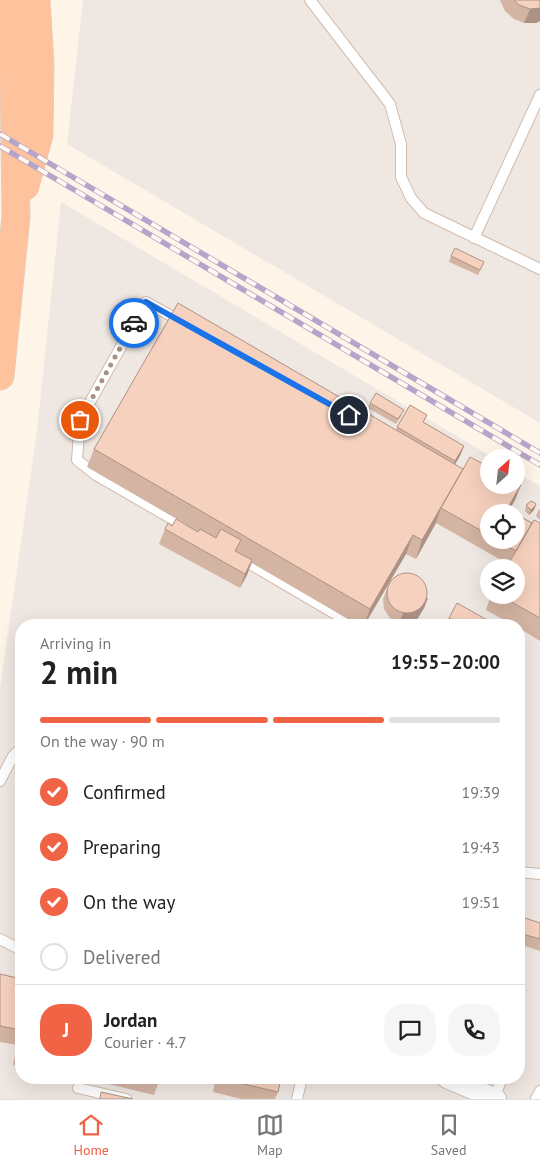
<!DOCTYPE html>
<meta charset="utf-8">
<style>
:root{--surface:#fff;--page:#f6f6f6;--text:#222;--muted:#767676;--line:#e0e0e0;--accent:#f06345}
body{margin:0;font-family:"PT Sans",sans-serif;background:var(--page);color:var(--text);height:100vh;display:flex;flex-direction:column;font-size:19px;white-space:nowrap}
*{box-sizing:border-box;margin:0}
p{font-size:16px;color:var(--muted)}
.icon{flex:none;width:28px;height:28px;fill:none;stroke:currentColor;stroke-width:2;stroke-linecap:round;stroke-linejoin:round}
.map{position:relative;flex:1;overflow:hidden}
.sheet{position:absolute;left:15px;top:619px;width:510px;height:465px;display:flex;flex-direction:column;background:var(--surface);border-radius:20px;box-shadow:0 5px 20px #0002}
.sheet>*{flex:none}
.needle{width:32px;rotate:27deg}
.tools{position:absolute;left:480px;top:449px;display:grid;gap:10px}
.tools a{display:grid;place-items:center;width:45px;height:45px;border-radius:50%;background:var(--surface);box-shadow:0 5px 20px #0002;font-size:25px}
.pin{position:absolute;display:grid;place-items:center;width:42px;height:42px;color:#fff;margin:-21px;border:2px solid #fff;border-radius:50%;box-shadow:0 1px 5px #0007}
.courier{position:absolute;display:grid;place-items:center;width:50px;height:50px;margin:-25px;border:4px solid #1a73e8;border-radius:50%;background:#fff;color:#222;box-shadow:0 1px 6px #0007}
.overview em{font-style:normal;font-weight:700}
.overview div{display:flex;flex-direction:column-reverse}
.overview{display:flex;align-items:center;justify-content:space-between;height:85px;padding:0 25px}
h1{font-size:32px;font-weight:700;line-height:38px}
.bar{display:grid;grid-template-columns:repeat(4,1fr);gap:8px 5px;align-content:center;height:60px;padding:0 25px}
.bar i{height:6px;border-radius:4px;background:var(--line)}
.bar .selected{background:var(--accent)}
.bar p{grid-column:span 4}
.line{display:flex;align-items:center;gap:12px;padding:0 25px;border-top:1px solid var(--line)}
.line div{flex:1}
.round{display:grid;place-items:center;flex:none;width:52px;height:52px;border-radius:20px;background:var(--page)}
ol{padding:0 25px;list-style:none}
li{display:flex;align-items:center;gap:15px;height:55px}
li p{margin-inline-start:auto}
li .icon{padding:5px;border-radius:50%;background:var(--accent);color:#fff;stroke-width:4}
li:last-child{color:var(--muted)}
li i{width:28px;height:28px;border:2px solid var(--line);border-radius:50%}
.tabs{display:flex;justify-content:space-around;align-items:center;height:70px;border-top:1px solid var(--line);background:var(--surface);font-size:14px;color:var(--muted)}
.tabs a{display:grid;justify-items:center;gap:2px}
.tabs .selected{color:var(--accent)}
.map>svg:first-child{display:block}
.industrial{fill:#efe7e2;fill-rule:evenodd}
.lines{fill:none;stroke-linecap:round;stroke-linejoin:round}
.service-casing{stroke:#d2bbac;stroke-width:12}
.minor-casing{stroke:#d2bbac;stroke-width:22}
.trunk-casing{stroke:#ddd4d0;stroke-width:29}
.service{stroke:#fff;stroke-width:10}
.minor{stroke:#fff;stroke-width:20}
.trunk{stroke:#fec39c;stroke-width:28}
.rail-casing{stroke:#b7a4ca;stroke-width:5.5}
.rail{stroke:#fff9f0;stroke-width:4;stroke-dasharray:11;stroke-linecap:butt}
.wall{fill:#d4b4a3}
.shaded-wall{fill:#ac9285}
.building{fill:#f6d1be;stroke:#ac9285}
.done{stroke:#a99081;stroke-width:5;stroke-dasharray:0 9}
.route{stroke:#1a73e8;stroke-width:6}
</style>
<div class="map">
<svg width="540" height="1099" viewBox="0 0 540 1099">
<rect width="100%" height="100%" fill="#fef5e8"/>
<path class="industrial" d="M 83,0 L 540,0 L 540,423 L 67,144 Z
M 61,202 L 492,457 L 489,458 L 489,485 L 516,485 L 516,472 L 540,486 L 540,1099 L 0,1099 L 0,688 L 37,431 ZM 489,512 L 516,512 L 516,540 L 489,540 ZM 489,568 L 516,568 L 516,595 L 489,595 ZM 21,625 L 519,625 L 519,1078 L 21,1078 Z"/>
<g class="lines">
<g class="service-casing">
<path id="service" d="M 310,0 L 390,104 L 401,144 L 401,177 L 411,198 L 424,213 L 540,269
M 474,238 L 540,95
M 182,322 L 146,302 L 80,420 L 77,460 L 96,475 L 186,527
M 240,558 L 354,625
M 0,781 L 13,756 L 21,748
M 519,872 L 540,874
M 0,939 L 21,950
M 78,1088 L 126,1099
M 494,1098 L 502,1078
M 297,1099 L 302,1078
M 536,1099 L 540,1091"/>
</g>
<g class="minor-casing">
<path id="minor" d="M 447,1078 L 496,1099"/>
</g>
<g class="trunk-casing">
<path id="trunk" d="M 25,186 L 39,135 L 40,64 L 36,0
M 0,376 L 16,216 L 13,0"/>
</g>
<use href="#service" class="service"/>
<use href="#minor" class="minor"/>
<use href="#trunk" class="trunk"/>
<g class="rail-casing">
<path id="rail" d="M 0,134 L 540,453
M 0,146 L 540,465"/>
</g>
<use href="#rail" class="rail"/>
</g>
<path class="wall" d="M 500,0 L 540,0 L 540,21 L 536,23 L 524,23 L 514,19 L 505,11 Z
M 451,256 L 484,262 L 478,275 L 449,262 Z
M 370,403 L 402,415 L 396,424 L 368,408 Z
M 424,423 L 464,446 L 460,456 L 455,464 L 463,469 L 521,485 L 515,500 L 509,510 L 489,512 L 489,540 L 516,540 L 532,523 L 540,523 L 540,641 L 519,628 L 519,625 L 513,625 L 486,610 L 491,595 L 516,595 L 508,564 L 436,523 L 416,559 L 406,554 L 365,625 L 358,625 L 252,563 L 247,575 L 240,588 L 159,544 L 165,529 L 172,526 L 187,525 L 87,467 L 94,449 L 396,430 L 397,427 Z
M 526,505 L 534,510 L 529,515 L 525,511 Z
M 540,509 L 540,520 L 536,516 L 538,511 Z
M 387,589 L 428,598 L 424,608 L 418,618 L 409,623 L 399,623 L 390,618 L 384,609 L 383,599 Z
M 449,618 L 496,625 L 446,625 Z
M 519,916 L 540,923 L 540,951 L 519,944 Z
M 0,974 L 21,979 L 21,1067 L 13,1065 L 17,1045 L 0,1042 Z
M 101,1078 L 160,1078 L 154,1095 L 100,1082 Z
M 216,1078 L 281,1078 L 278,1092 L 275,1099 L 241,1099 L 213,1092 Z"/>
<path class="shaded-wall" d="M 540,8 L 540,21 L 536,23 L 524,23 L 530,9 Z
M 464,446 L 460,456 L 451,471 L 455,461 Z
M 463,469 L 441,508 L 436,523 L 416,559 L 422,540 Z
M 521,485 L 515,500 L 508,512 L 507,509 Z
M 536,505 L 534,510 L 529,515 L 531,510 Z
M 413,535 L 406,554 L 364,625 L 370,609 Z
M 252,560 L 247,575 L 240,588 L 245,574 Z
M 428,598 L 424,608 L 418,618 L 409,623 L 399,623 L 403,613 Z"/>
<path class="building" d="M 514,0 L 540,0 L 540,8 L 530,9 L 519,5 Z
M 455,248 L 484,262 L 480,270 L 451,256 Z
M 178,303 L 463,469 L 422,540 L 413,535 L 370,609 L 94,449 Z
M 376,393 L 404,410 L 398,419 L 370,403 Z
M 410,405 L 427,415 L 423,422 L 464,446 L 455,461 L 397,427 Z
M 470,457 L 489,467 L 489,485 L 516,485 L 516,483 L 521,485 L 507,509 L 513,512 L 489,512 L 489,535 L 441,508 Z
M 531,501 L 535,503 L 536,505 L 531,510 L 526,505 Z
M 516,514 L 532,523 L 516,551 L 497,540 L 516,540 Z
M 176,519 L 198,532 L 200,529 L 216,538 L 221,529 L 241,540 L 235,551 L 252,560 L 245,574 L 165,529 L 168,523 L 172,526 Z
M 534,520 L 540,523 L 540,618 L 499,595 L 516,595 L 516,568 L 506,568 Z
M387 593a20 20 0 1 1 40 0a20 20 0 1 1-40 0Z
M 457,603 L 496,625 L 462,625 L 449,618 Z
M 519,916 L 540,923 L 540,939 L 519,933 Z
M 0,974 L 21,979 L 21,1030 L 0,1026 Z
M 21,1036 L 21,1051 L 18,1050 Z
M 149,1078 L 160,1078 L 159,1080 Z
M 218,1078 L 281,1078 L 278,1092 Z
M 101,1092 L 133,1099 L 100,1099 Z"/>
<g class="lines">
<path class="done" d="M 80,420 L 134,323"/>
<path class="route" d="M 134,323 L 146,302 L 349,415"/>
</g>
</svg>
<div class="tools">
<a><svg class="needle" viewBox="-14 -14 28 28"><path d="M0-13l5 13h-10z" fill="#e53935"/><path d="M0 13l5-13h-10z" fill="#767676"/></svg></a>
<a><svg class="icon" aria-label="locate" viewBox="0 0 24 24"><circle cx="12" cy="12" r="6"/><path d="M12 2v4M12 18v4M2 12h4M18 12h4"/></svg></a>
<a><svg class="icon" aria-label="layers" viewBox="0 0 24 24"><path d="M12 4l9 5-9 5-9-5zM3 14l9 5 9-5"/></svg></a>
</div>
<div class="pin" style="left:80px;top:420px;background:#ea580c"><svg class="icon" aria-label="bag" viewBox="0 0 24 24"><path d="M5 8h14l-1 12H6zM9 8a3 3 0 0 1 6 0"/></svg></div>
<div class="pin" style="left:349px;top:415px;background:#1f2937"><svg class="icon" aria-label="home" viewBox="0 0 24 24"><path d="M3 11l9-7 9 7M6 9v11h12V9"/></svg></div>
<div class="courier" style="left:134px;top:323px"><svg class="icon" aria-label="car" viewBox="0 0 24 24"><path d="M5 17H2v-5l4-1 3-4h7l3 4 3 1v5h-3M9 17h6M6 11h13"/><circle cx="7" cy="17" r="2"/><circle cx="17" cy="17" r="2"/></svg></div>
<section class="sheet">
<div class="overview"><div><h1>2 min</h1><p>Arriving in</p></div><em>19:55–20:00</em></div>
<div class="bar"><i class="selected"></i><i class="selected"></i><i class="selected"></i><i></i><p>On the way · 90 m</p></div>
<ol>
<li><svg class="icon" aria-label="check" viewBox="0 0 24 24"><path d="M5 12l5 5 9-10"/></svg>Confirmed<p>19:39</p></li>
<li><svg class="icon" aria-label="check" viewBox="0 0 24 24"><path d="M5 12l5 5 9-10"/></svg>Preparing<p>19:43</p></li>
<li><svg class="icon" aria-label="check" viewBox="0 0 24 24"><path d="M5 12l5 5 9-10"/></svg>On the way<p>19:51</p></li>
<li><i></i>Delivered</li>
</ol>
<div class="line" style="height:90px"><b class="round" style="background:var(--accent);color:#fff">J</b><div><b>Jordan</b><p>Courier · 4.7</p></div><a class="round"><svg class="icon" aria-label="chat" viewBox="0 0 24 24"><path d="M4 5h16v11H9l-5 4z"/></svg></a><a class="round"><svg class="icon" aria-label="phone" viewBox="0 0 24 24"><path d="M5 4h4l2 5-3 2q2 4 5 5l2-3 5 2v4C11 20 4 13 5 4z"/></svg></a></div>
</section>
</div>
<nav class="tabs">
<a class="selected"><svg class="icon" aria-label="home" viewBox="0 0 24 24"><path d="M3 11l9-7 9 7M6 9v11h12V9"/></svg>Home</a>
<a><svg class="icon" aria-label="map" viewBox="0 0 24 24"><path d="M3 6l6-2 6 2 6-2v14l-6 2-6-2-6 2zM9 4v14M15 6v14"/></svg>Map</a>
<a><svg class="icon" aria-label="saved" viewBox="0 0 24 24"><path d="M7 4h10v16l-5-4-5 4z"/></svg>Saved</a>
</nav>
